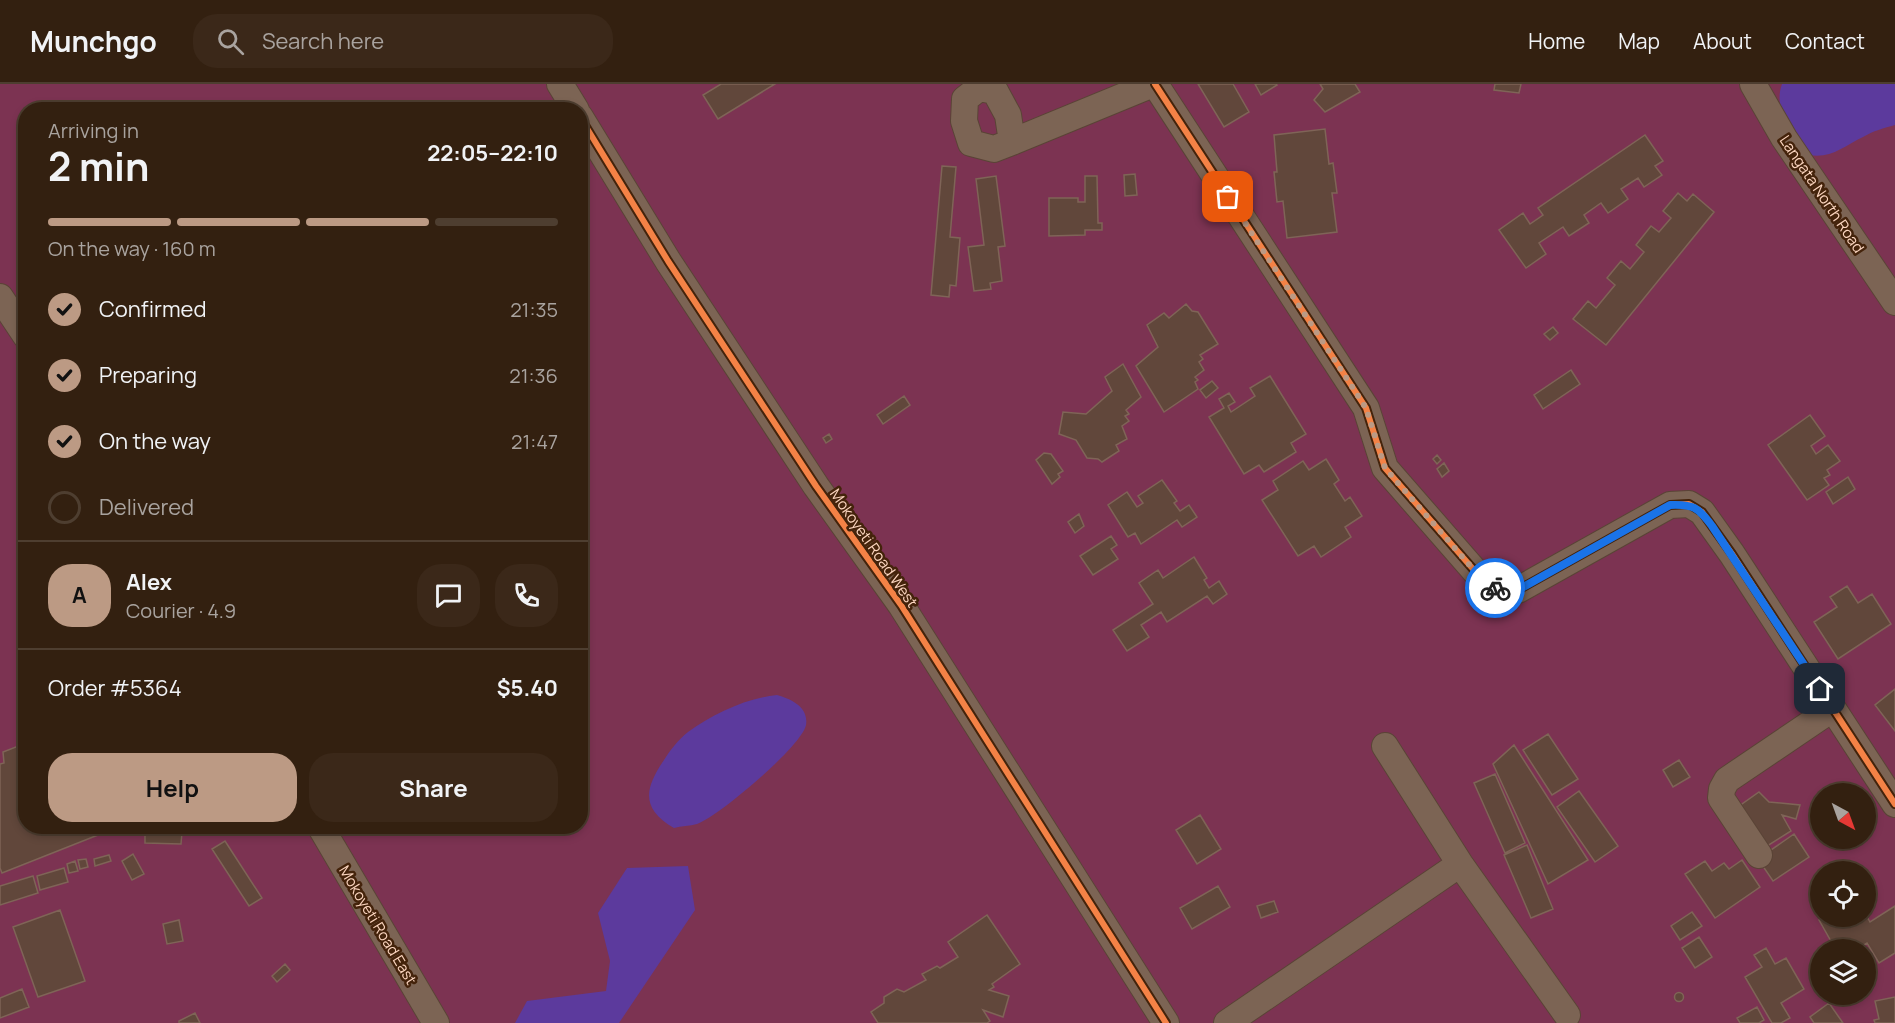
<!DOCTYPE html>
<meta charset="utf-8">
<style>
:root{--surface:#332010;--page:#3b2819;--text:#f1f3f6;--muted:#a9a39f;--line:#4e3e30;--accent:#bc9a84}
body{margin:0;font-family:Manrope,sans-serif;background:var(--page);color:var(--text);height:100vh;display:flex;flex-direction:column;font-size:22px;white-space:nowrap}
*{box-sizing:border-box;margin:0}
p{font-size:20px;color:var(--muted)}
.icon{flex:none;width:33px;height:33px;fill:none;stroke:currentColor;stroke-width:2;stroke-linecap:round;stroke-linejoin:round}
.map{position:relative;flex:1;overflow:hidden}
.drawer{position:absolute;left:18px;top:18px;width:570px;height:732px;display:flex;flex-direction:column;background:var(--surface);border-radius:24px;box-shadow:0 3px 9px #0003,0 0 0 2px var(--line)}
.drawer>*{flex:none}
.needle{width:39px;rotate:139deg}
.tools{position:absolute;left:1810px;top:699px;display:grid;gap:12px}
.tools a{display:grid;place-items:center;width:66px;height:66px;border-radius:50%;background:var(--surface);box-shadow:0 3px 9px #0003,0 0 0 2px var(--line);font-size:30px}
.pin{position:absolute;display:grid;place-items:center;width:51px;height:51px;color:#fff;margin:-26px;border-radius:12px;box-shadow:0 3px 9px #0006}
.courier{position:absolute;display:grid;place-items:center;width:60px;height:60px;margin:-30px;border:4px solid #1a73e8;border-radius:50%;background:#fff;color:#222;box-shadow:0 2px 8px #0007}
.overview em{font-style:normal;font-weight:700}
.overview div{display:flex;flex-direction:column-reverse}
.overview{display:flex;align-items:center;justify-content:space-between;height:102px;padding:0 30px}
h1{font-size:39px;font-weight:700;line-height:45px}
.bar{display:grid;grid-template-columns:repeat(4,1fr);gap:9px 6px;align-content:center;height:72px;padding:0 30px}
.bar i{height:8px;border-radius:4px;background:var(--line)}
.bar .selected{background:var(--accent)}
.bar p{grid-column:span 4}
.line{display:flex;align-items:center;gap:15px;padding:0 30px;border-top:2px solid var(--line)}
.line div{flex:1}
.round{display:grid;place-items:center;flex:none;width:63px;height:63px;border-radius:24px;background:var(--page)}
ol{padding:0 30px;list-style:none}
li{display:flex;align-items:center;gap:18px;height:66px}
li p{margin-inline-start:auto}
li .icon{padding:6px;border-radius:50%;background:var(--accent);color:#111;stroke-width:4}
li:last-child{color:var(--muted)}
li i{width:33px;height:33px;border:3px solid var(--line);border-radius:50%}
.action{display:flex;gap:12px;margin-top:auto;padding:12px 30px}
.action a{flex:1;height:69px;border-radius:24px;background:var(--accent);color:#111;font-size:24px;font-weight:700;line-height:69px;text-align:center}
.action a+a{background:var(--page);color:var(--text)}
header{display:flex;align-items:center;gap:36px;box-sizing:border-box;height:84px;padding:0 30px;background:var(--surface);border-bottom:2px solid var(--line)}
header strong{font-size:28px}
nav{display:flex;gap:33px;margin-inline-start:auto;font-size:21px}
.search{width:420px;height:54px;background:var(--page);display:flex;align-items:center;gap:15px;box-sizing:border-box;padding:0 21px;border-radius:24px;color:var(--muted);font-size:22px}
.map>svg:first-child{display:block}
.green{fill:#7c3352;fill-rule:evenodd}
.water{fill:#5c3a9d}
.building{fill:#61473b;stroke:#7f6457;stroke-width:1.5}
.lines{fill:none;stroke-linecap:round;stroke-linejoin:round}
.minor-casing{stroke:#5a4436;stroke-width:28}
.minor{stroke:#7c6454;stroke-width:26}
.cycleway-casing{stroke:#44230b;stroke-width:10}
.cycleway{stroke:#f48246;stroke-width:6}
.done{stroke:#bc9a84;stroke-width:6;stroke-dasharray:0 10.8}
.route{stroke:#1a73e8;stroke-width:8}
.labels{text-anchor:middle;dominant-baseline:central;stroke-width:5;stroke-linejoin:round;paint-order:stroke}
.street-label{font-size:15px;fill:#fcd6c0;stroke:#44230b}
</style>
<header>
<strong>Munchgo</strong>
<div class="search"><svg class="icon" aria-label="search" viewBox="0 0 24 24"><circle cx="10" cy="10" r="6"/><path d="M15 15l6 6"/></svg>Search here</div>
<nav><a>Home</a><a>Map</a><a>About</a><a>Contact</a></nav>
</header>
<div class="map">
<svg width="1895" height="939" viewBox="0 0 1895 939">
<rect width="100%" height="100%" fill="#442a16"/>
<path class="green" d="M 0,0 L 1895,0 L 1895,939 L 0,939 ZM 26,26 L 580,26 L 580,742 L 26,742 ZM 1821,710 L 1866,710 L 1866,754 L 1821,754 ZM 1821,788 L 1866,788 L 1866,832 L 1821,832 ZM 1821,866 L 1866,866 L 1866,910 L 1821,910 Z"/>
<path class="water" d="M 1782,0 L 1895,0 L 1895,41 C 1884,44 1873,47 1863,53 C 1844,62 1831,75 1809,71 C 1795,50 1772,27 1782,0 Z
M 777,611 C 791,615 809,623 806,641 C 802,662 719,732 697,740 C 690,742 681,742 674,744 C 640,724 645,704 664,676 C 671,665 678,656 688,648 C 713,630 746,614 777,611 Z
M 688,782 L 695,826 L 619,939 L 515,939 L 527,917 L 606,907 L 610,877 L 598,829 L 627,784 Z"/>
<path class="building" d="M 721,0 L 775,0 L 718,35 L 703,11 Z
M 1198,0 L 1233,0 L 1249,28 L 1224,43 Z
M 1255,0 L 1276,0 L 1277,1 L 1261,11 Z
M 1320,0 L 1355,0 L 1360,8 L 1325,28 L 1314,16 L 1323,5 Z
M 1495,0 L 1521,0 L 1519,9 L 1494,6 Z
M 1325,45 L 1329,80 L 1333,79 L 1337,109 L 1332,109 L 1337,148 L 1287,154 L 1283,117 L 1277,118 L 1274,88 L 1277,88 L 1274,51 Z
M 1645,51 L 1663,77 L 1655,82 L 1662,91 L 1644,103 L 1638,94 L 1621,105 L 1628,115 L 1608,129 L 1601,119 L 1584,131 L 1589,139 L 1569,152 L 1563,143 L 1539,159 L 1546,170 L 1526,184 L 1499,146 L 1523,129 L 1530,140 L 1543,131 L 1538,124 Z
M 942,82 L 956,83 L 950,153 L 960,154 L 956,202 L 950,201 L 949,213 L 931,211 Z
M 1135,90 L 1137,111 L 1125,112 L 1124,91 Z
M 996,92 L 1005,162 L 998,163 L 1002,197 L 990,199 L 991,205 L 974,207 L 968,163 L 984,161 L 976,95 Z
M 1085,92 L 1097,92 L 1098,139 L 1102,139 L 1102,146 L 1085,146 L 1085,151 L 1049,152 L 1049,114 L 1078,114 L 1078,118 L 1085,118 Z
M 1678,109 L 1687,117 L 1693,110 L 1714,128 L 1606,261 L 1573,235 L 1588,217 L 1596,224 L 1615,201 L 1607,194 L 1621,177 L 1630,185 L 1644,168 L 1636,161 L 1651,142 L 1659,148 L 1671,134 L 1663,127 Z
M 1186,220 L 1192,227 L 1198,228 L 1218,260 L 1200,271 L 1203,275 L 1199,278 L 1204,286 L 1195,293 L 1198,296 L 1195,298 L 1198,305 L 1164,328 L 1136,282 L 1158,263 L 1147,241 L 1164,229 L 1169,234 Z
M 1553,243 L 1558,249 L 1550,256 L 1544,250 Z
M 1123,280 L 1141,313 L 1126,326 L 1129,330 L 1125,332 L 1129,337 L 1122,342 L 1127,355 L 1116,361 L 1119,367 L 1102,378 L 1098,375 L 1087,374 L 1076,356 L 1059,350 L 1063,328 L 1086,330 L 1112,307 L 1105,293 Z
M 1571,286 L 1580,300 L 1543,325 L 1534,311 Z
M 1270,292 L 1306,350 L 1291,359 L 1296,368 L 1264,388 L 1259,381 L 1244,390 L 1209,333 L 1224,324 L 1219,315 L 1229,309 L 1235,318 L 1228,322 L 1231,328 L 1255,312 L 1250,304 Z
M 1212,297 L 1218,304 L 1206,314 L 1200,306 Z
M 904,312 L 910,321 L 883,340 L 877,331 Z
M 1810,331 L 1825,352 L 1811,362 L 1816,370 L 1828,361 L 1840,377 L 1827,386 L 1830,391 L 1824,394 L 1829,401 L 1807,416 L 1768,361 Z
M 829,350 L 832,355 L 826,359 L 823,354 Z
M 1044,369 L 1051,370 L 1063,387 L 1058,390 L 1060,393 L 1052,400 L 1036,376 Z
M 1437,371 L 1441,376 L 1437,380 L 1433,375 Z
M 1326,375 L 1339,396 L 1334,400 L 1345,417 L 1350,413 L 1362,432 L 1345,443 L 1351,453 L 1321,473 L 1314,462 L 1298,472 L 1262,416 L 1278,406 L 1273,397 L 1303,377 L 1309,386 Z
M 1444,379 L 1449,387 L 1442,393 L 1437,385 Z
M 1848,393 L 1855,405 L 1833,420 L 1826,408 Z
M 1162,396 L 1177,417 L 1174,419 L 1180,427 L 1189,421 L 1197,433 L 1182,443 L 1177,436 L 1141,460 L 1135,449 L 1128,453 L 1108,421 L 1127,408 L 1137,423 L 1143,419 L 1138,412 Z
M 1079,430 L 1084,442 L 1075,449 L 1068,438 Z
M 1111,452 L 1117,461 L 1111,465 L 1118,475 L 1093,491 L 1080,472 Z
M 1194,473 L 1207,494 L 1204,496 L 1209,504 L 1219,497 L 1227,510 L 1213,520 L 1207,512 L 1167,538 L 1161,528 L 1141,541 L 1149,553 L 1127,567 L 1113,546 L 1153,520 L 1139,499 L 1158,486 L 1163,494 Z
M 1847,502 L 1858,519 L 1872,510 L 1891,540 L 1838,575 L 1814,538 L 1837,523 L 1830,513 Z
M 1895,605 L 1895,647 L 1875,621 Z
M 1548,650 L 1578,695 L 1552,711 L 1523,666 Z
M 26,659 L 26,742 L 95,742 L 98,751 L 2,789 L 0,784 L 0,680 L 4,679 L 3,668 Z
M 1514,661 L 1588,776 L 1548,800 L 1493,680 Z
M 1679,676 L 1690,693 L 1673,703 L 1663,686 Z
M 1495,690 L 1525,759 L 1505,769 L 1474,699 Z
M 1579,707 L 1618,762 L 1595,778 L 1557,723 Z
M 1759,708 L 1769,718 L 1800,721 L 1796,735 L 1782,731 L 1791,747 L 1764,764 L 1735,725 Z
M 1200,731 L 1221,765 L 1197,780 L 1176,746 Z
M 145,747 L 182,748 L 181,760 L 145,759 Z
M 1794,750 L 1809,773 L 1773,797 L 1758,775 Z
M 225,757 L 262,814 L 249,822 L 212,765 Z
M 1527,761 L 1553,825 L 1531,834 L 1504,771 Z
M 133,770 L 144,790 L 132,796 L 122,777 Z
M 109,771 L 111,777 L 95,782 L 94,775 Z
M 86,775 L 88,783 L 80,785 L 78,776 Z
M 1742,776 L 1760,803 L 1715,834 L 1685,790 L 1705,777 L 1712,787 L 1724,779 L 1729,785 Z
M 75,777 L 78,787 L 69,789 L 67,780 Z
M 64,784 L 68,798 L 40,806 L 37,792 Z
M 33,792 L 38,809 L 0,821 L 0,802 Z
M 1218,802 L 1230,823 L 1192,845 L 1180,824 Z
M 1274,817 L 1278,828 L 1261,834 L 1257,822 Z
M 1895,822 L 1895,869 L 1879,879 L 1867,859 L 1856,866 L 1836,866 L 1819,836 L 1825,832 L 1866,832 L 1866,831 L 1870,838 Z
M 60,826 L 85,897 L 38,913 L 13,843 Z
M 1692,828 L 1702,842 L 1680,856 L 1671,842 Z
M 987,831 L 1020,880 L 992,900 L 994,903 L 989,906 L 1009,912 L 1003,933 L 983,926 L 990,937 L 987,939 L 878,939 L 871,928 L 884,919 L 884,913 L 897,905 L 904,908 L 926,896 L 922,890 L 937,882 L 940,884 L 958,873 L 948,858 Z
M 179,836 L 183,857 L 167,860 L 163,840 Z
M 1699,853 L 1712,873 L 1695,884 L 1682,864 Z
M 1766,864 L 1775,880 L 1786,874 L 1804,905 L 1781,919 L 1790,934 L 1781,939 L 1772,939 L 1745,893 L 1762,883 L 1754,871 Z
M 285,880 L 290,886 L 277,898 L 272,892 Z
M 22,905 L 29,923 L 0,934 L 0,914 Z
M1674.5 913a4.5 4.5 0 1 1 9 0a4.5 4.5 0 1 1-9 0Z
M 1895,913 L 1895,939 L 1875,939 L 1874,936 L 1879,935 L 1875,917 Z
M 1829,919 L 1843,939 L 1814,939 L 1810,933 Z
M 1757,923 L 1764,936 L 1759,939 L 1740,939 L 1737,934 Z
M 195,929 L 200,939 L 179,939 L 179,937 Z"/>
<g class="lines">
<g class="minor-casing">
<path id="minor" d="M 560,0 L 576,26
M 1155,0 L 1366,324 L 1385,384 L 1480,493 L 1495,504 L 1518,506 L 1670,421 L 1689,420 L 1702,428 L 1732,470 L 1895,720
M 1753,0 L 1784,54 L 1895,218
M 580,33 L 668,177 L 816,402 L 901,521 L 1166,939
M 1012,58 L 1008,31 L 995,7 L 979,4 L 965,15 L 964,37 L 971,59 L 994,65 L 1012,58 L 1153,0
M 0,213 L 26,252
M 1385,662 L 1460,780 L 1567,931
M 320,742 L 436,939
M 1759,771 L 1721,714 L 1722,705 L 1727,696 L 1832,625
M 1227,939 L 1460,780"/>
</g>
<use href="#minor" class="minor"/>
<g class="cycleway-casing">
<path id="cycleway" d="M 1155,0 L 1366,324 L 1385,384 L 1480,493 L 1495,504 L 1518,506 L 1670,421 L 1689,420 L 1702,428 L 1732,470 L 1895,720
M 580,33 L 668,177 L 816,402 L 901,521 L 1166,939"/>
</g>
<use href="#cycleway" class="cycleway"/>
</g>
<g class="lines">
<path class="done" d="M 1228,113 L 1366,324 L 1385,384 L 1480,493 L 1495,504"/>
<path class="route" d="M 1495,504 L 1518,506 L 1670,421 C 1693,420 1698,423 1712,442 L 1820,605"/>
</g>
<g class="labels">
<g class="street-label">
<text transform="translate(1822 110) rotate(56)">Langata North Road</text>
<text transform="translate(874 464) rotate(55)">Mokoyeti Road West</text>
<text transform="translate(378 841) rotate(59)">Mokoyeti Road East</text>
</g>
</g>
</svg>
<div class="tools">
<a><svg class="needle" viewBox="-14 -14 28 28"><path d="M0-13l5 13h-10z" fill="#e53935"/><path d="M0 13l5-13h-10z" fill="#a9a39f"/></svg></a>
<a><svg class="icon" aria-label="locate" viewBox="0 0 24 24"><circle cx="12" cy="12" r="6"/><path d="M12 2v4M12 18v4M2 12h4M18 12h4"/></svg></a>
<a><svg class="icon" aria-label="layers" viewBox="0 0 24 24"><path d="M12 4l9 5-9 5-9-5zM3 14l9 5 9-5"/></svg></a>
</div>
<div class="pin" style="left:1228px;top:113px;background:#ea580c"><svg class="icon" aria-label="bag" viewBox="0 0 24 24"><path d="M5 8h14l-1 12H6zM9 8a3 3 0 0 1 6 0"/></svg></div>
<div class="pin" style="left:1820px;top:605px;background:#1f2937"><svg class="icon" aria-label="home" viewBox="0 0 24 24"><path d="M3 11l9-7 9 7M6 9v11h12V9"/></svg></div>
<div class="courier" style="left:1495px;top:504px"><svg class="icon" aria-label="bike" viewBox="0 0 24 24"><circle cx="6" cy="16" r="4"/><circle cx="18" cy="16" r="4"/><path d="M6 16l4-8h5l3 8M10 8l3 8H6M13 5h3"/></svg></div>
<section class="drawer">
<div class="overview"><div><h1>2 min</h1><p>Arriving in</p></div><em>22:05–22:10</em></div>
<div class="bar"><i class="selected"></i><i class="selected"></i><i class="selected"></i><i></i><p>On the way · 160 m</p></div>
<ol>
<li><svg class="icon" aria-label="check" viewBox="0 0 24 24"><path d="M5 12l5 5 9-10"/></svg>Confirmed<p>21:35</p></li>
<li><svg class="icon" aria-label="check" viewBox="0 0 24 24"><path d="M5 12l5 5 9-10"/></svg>Preparing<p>21:36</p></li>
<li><svg class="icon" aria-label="check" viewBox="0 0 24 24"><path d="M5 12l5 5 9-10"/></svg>On the way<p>21:47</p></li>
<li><i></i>Delivered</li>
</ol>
<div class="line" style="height:108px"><b class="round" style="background:var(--accent);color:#111">A</b><div><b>Alex</b><p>Courier · 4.9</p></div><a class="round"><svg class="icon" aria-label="chat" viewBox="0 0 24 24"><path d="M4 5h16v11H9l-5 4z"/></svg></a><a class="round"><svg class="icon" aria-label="phone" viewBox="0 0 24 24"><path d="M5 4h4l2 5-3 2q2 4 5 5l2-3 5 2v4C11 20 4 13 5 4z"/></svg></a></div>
<div class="line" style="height:78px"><div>Order #5364</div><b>$5.40</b></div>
<div class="action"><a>Help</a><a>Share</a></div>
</section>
</div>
